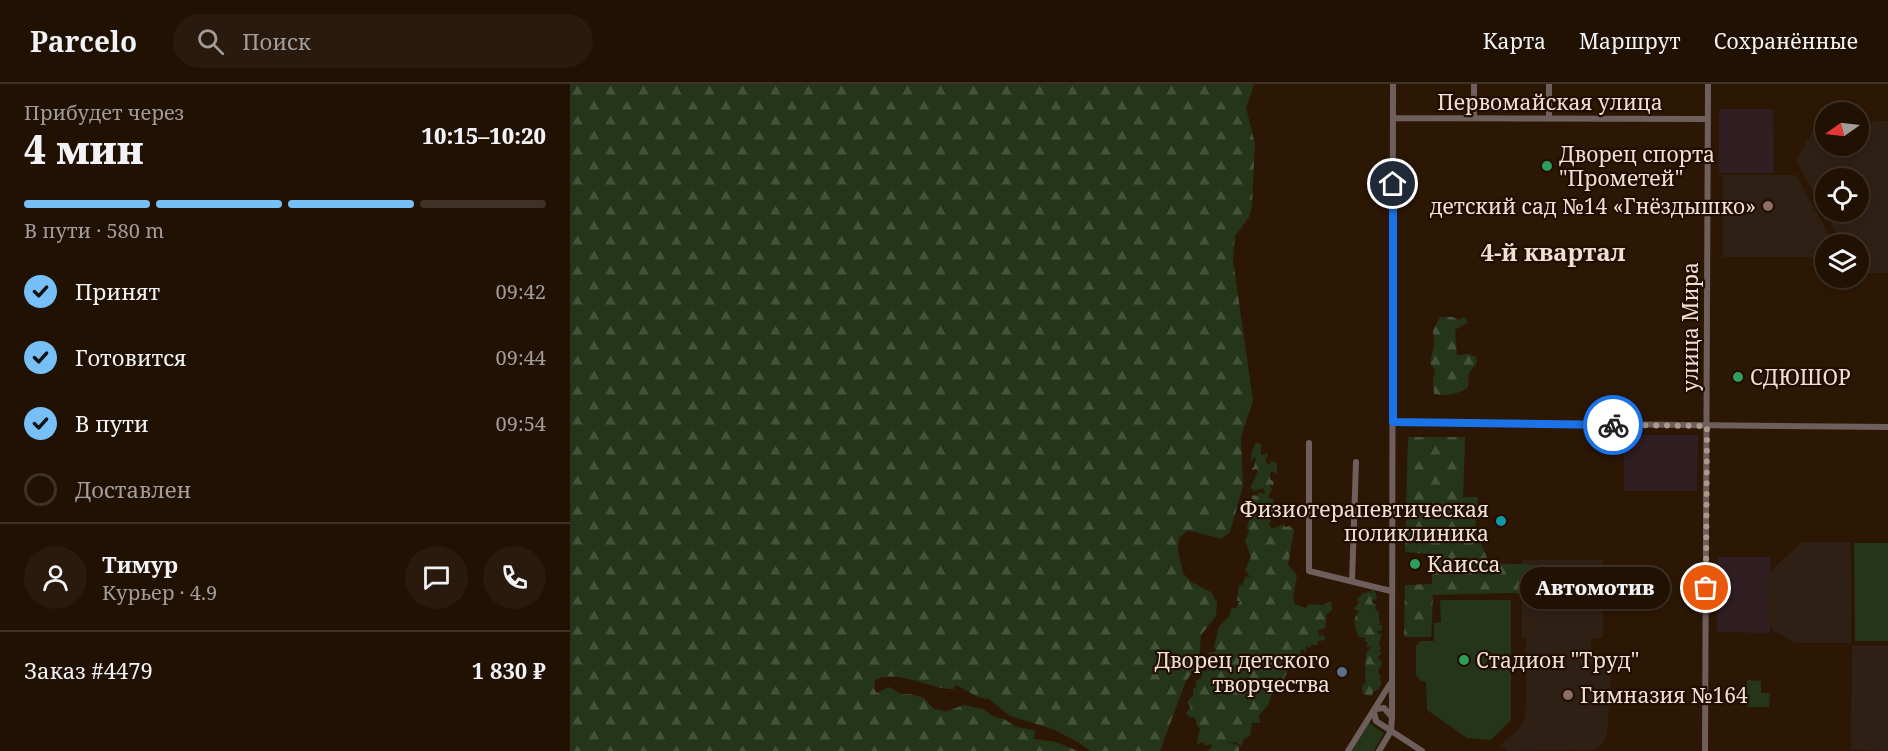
<!DOCTYPE html>
<html lang="ru">
<meta charset="utf-8">
<style>
:root{--surface:#211103;--page:#291a0d;--text:#f1f3f6;--muted:#a29d9a;--line:#3e3125;--accent:#77bff7}
body{margin:0;font-family:"Noto Serif",serif;background:var(--page);color:var(--text);height:100vh;display:flex;flex-direction:column;font-size:22px;white-space:nowrap}
*{box-sizing:border-box;margin:0}
p{font-size:20px;color:var(--muted)}
.icon{flex:none;width:33px;height:33px;fill:none;stroke:currentColor;stroke-width:2;stroke-linecap:round;stroke-linejoin:round}
.map{position:relative;flex:1;overflow:hidden}
.side{display:flex;flex-direction:column;background:var(--surface);width:570px}
.side>*{flex:none}
.needle{width:39px;rotate:256deg}
.fabs{position:absolute;left:1245px;top:18px;display:grid;gap:12px}
.fabs a{display:grid;place-items:center;width:54px;height:54px;border-radius:50%;background:var(--surface);box-shadow:0 3px 9px #0003,0 0 0 2px var(--line);font-size:30px}
.pin{position:absolute;display:grid;place-items:center;width:51px;height:51px;color:#fff;margin:-26px;border:3px solid #fff;border-radius:50%;box-shadow:0 2px 6px #0007}
.courier{position:absolute;display:grid;place-items:center;width:60px;height:60px;margin:-30px;border:4px solid #1a73e8;border-radius:50%;background:#fff;color:#222;box-shadow:0 2px 8px #0007}
.bubble{position:absolute;height:42px;border-radius:21px;background:var(--surface);box-shadow:0 3px 9px #0003,0 0 0 2px var(--line);font-size:20px;font-weight:800;line-height:42px;text-align:center}
.summary em{font-style:normal;font-weight:800}
.summary div{display:flex;flex-direction:column-reverse}
.summary{display:flex;align-items:center;justify-content:space-between;height:102px;padding:0 24px}
h1{font-size:39px;font-weight:800;line-height:45px}
.bar{display:grid;grid-template-columns:repeat(4,1fr);gap:9px 6px;align-content:center;height:72px;padding:0 24px}
.bar i{height:8px;border-radius:4px;background:var(--line)}
.bar .current{background:var(--accent)}
.bar p{grid-column:span 4}
.line{display:flex;align-items:center;gap:15px;padding:0 24px;border-top:2px solid var(--line)}
.line div{flex:1}
.round{display:grid;place-items:center;flex:none;width:63px;height:63px;border-radius:32px;background:var(--page)}
ol{padding:0 24px;list-style:none}
li{display:flex;align-items:center;gap:18px;height:66px}
li p{margin-inline-start:auto}
li .icon{padding:6px;border-radius:50%;background:var(--accent);color:#111;stroke-width:4}
li:last-child{color:var(--muted)}
li i{width:33px;height:33px;border:3px solid var(--line);border-radius:50%}
header{display:flex;align-items:center;gap:36px;box-sizing:border-box;height:84px;padding:0 30px;background:var(--surface);border-bottom:2px solid var(--line)}
header strong{font-size:28px}
nav{display:flex;gap:33px;margin-inline-start:auto;font-size:21px}
.search{width:420px;height:54px;background:var(--page);display:flex;align-items:center;gap:15px;box-sizing:border-box;padding:0 21px;border-radius:33px;color:var(--muted);font-size:22px}
main{display:flex;flex:1;min-height:0}
.map>svg:first-child{display:block}
.commercial{fill:#301e22}
.education{fill:#2f2016;fill-rule:evenodd}
.green{fill:#253519}
.forest{fill:url(#forest-firs)}
.lines{fill:none;stroke-linecap:round;stroke-linejoin:round}
.minor{stroke:#6e5e5c;stroke-width:6}
.done{stroke:#ab9a8c;stroke-width:6;stroke-dasharray:0 10.8}
.route{stroke:#1a73e8;stroke-width:8}
.leisure-dot{fill:#2e9e5b;stroke:#220d00;stroke-width:2}
.education-dot{fill:#8d6e63;stroke:#220d00;stroke-width:2}
.culture-dot{fill:#0f9aa8;stroke:#220d00;stroke-width:2}
.service-dot{fill:#5c6f8a;stroke:#220d00;stroke-width:2}
.labels{text-anchor:middle;dominant-baseline:central;stroke-width:4.5;stroke-linejoin:round;paint-order:stroke}
.street-label{font-size:21px;fill:#efe0d5;stroke:#220d00}
.poi-label{font-size:21px;fill:#efe0d5;stroke:#220d00;text-anchor:start}
.quarter-label{font-size:24px;font-weight:bold;fill:#efe0d5;stroke:#220d00}
</style>
<header>
<strong>Parcelo</strong>
<div class="search"><svg class="icon" aria-label="search" viewBox="0 0 24 24"><circle cx="10" cy="10" r="6"/><path d="M15 15l6 6"/></svg>Поиск</div>
<nav><a>Карта</a><a>Маршрут</a><a>Сохранённые</a></nav>
</header>
<main>
<section class="side">
<div class="summary"><div><h1>4 мин</h1><p>Прибудет через</p></div><em>10:15–10:20</em></div>
<div class="bar"><i class="current"></i><i class="current"></i><i class="current"></i><i></i><p>В пути · 580 m</p></div>
<ol>
<li><svg class="icon" aria-label="check" viewBox="0 0 24 24"><path d="M5 12l5 5 9-10"/></svg>Принят<p>09:42</p></li>
<li><svg class="icon" aria-label="check" viewBox="0 0 24 24"><path d="M5 12l5 5 9-10"/></svg>Готовится<p>09:44</p></li>
<li><svg class="icon" aria-label="check" viewBox="0 0 24 24"><path d="M5 12l5 5 9-10"/></svg>В пути<p>09:54</p></li>
<li><i></i>Доставлен</li>
</ol>
<div class="line" style="height:108px"><a class="round"><svg class="icon" aria-label="person" viewBox="0 0 24 24"><circle cx="12" cy="8" r="4"/><path d="M4 21q1-7 8-7t8 7"/></svg></a><div><b>Тимур</b><p>Курьер · 4.9</p></div><a class="round"><svg class="icon" aria-label="chat" viewBox="0 0 24 24"><path d="M4 5h16v11H9l-5 4z"/></svg></a><a class="round"><svg class="icon" aria-label="phone" viewBox="0 0 24 24"><path d="M5 4h4l2 5-3 2q2 4 5 5l2-3 5 2v4C11 20 4 13 5 4z"/></svg></a></div>
<div class="line" style="height:78px"><div>Заказ #4479</div><b>1 830 ₽</b></div>
</section>
<div class="map">
<svg width="1318" height="667" viewBox="0 0 1318 667">
<defs>
<pattern id="forest-firs" width="22" height="20" patternUnits="userSpaceOnUse" patternTransform="scale(1.5)"><rect width="22" height="20" fill="#253519"/><path d="M5 1l3.5 6h-7zM16 11l3.5 6h-7z" fill="#45523a"/></pattern>
</defs>
<rect width="100%" height="100%" fill="#2c1704"/>
<path class="commercial" d="M 1149,25 L 1203,25 L 1204,89 L 1149,89 Z
M 1054,351 L 1128,351 L 1127,407 L 1054,407 Z
M 1148,473 L 1200,473 L 1200,549 L 1147,548 Z"/>
<path class="education" d="M 1249,37 L 1255,37 L 1256,62 L 1288,62 L 1289,37 L 1318,37 L 1318,189 L 1289,189 L 1288,160 L 1268,160 L 1268,152 L 1226,76 ZM 1256,94 L 1288,94 L 1288,128 L 1256,128 Z
M 1153,91 L 1226,91 L 1260,153 L 1260,160 L 1256,160 L 1255,173 L 1153,173 Z
M 1232,458 L 1281,458 L 1281,559 L 1225,559 L 1203,546 L 1197,537 L 1196,496 L 1191,496 Z
M 952,476 L 1033,476 L 1033,554 L 1021,554 L 1022,574 L 1039,573 L 1041,591 L 1037,649 L 1033,660 L 1023,666 L 937,667 L 929,662 L 947,647 L 954,637 L 956,617 L 956,554 L 952,554 Z
M 1282,562 L 1318,562 L 1318,667 L 1281,666 Z"/>
<path class="green" d="M 1284,459 L 1318,459 L 1318,557 L 1285,557 Z
M 870,516 L 941,516 L 941,636 L 921,656 L 897,654 L 857,626 L 856,598 L 851,597 L 846,591 L 846,562 L 850,557 L 864,557 L 864,539 L 871,538 Z
M 1177,596 L 1191,597 L 1191,609 L 1200,609 L 1199,623 L 1176,623 Z
M 799,639 L 814,649 L 804,667 L 782,667 Z"/>
<path class="forest" d="M 0,0 L 684,0 L 676,24 L 685,60 L 682,121 L 679,133 L 665,152 L 663,176 L 683,316 L 671,353 L 673,402 L 660,448 L 651,455 L 618,446 L 609,454 L 608,466 L 613,489 L 621,498 L 641,508 L 647,519 L 646,532 L 631,551 L 629,577 L 615,599 L 590,667 L 520,667 L 511,660 L 485,646 L 440,632 L 419,615 C 405,615 398,605 385,601 L 384,605 C 362,606 327,584 305,596 L 304,605 L 307,609 L 319,603 L 331,610 L 340,610 L 354,614 L 364,625 L 377,627 L 394,621 L 413,625 L 425,633 L 434,635 L 446,643 L 465,646 L 464,655 L 486,658 L 508,667 L 0,667 Z
M 870,233 L 883,233 L 888,236 L 894,233 L 898,238 L 885,246 L 887,271 L 898,270 L 906,273 L 907,279 L 899,289 L 898,303 C 888,311 877,312 864,310 L 863,296 L 865,285 L 860,280 L 864,260 L 863,247 Z
M 838,353 L 895,353 L 893,413 L 908,413 L 905,445 L 919,479 L 968,481 L 967,511 L 941,509 L 863,511 L 861,553 L 834,553 L 835,501 L 862,500 L 862,470 L 835,468 Z
M 686,359 L 691,360 L 691,371 L 698,370 L 695,376 L 697,380 L 700,380 L 701,377 L 707,379 L 707,388 L 705,390 L 703,387 L 700,389 L 700,395 L 704,398 L 703,402 L 699,401 L 702,405 L 698,413 L 703,415 L 703,424 L 711,427 L 717,425 L 716,432 L 710,430 L 710,435 L 705,434 L 703,428 L 700,428 L 701,438 L 698,439 L 702,445 L 714,440 L 715,443 L 720,442 L 724,446 L 718,481 L 727,491 L 723,514 L 725,520 L 735,524 L 739,520 L 753,521 L 758,518 L 761,517 L 762,526 L 756,531 L 756,543 L 748,547 L 749,552 L 754,551 L 755,556 L 748,557 L 747,561 L 742,561 L 740,564 L 736,562 L 736,569 L 733,565 L 729,569 L 732,570 L 732,573 L 724,573 L 723,575 L 726,577 L 722,582 L 718,578 L 716,591 L 714,593 L 715,598 L 708,601 L 707,605 L 704,605 L 698,621 L 689,631 L 690,639 L 682,639 L 680,652 L 674,655 L 671,662 L 666,658 L 656,658 L 666,660 L 669,663 L 669,667 L 638,667 L 642,662 L 641,660 L 636,662 L 633,658 L 627,660 L 630,644 L 627,642 L 626,636 L 623,633 L 620,634 L 616,629 L 619,625 L 621,626 L 618,617 L 623,612 L 623,605 L 626,603 L 626,597 L 633,592 L 629,591 L 633,587 L 637,588 L 637,579 L 641,574 L 638,569 L 646,567 L 644,562 L 649,543 L 660,531 L 661,524 L 666,524 L 670,517 L 667,517 L 669,501 L 672,501 L 676,492 L 681,494 L 675,486 L 681,473 L 675,457 L 679,447 L 677,444 L 680,432 L 679,427 L 682,424 L 680,417 L 683,411 L 687,412 L 689,408 L 694,410 L 695,408 L 693,404 L 684,407 L 682,404 L 680,405 L 688,387 L 686,385 L 682,386 L 682,384 L 684,383 L 686,375 L 684,373 L 681,379 L 682,367 Z
M 802,504 L 806,509 L 807,515 L 802,516 L 803,520 L 807,520 L 805,524 L 809,529 L 809,536 L 811,539 L 809,539 L 809,542 L 811,540 L 812,544 L 811,547 L 807,547 L 809,550 L 812,550 L 809,559 L 811,565 L 807,569 L 812,567 L 809,573 L 807,573 L 812,579 L 808,587 L 811,594 L 809,595 L 812,598 L 809,605 L 803,608 L 802,612 L 793,610 L 792,602 L 796,599 C 794,589 796,577 796,569 L 802,562 L 796,563 L 798,559 L 795,557 L 796,554 L 789,553 C 785,545 781,536 789,527 L 784,525 L 790,517 L 787,518 L 788,513 L 791,512 L 793,508 L 795,510 L 798,507 L 801,509 Z"/>
<g class="lines">
<path class="minor" d="M 823,34 L 1138,35
M 904,34 L 904,0
M 979,35 L 979,0
M 823,338 L 1318,343
M 739,359 L 739,487 L 821,507
M 782,497 L 786,378
M 806,625 L 814,624 L 822,633
M 804,628 L 806,637 L 852,667
M 778,667 L 820,600
M 809,667 L 821,647 L 822,633 L 823,0
M 1135,667 L 1138,0"/>
</g>
<g class="lines">
<path class="done" d="M 1043,341 L 1137,342 L 1136,504"/>
<path class="route" d="M 823,100 L 823,338 L 1043,341"/>
</g>
<g class="leisure-dot">
<circle cx="977" cy="82" r="6"/>
<circle cx="1168" cy="293" r="6"/>
<circle cx="845" cy="480" r="6"/>
<circle cx="894" cy="576" r="6"/>
</g>
<g class="education-dot">
<circle cx="1198" cy="122" r="6"/>
<circle cx="998" cy="611" r="6"/>
</g>
<circle class="culture-dot" cx="931" cy="437" r="6"/>
<circle class="service-dot" cx="772" cy="588" r="6"/>
<g class="labels">
<g class="street-label">
<text x="980" y="18">Первомайская улица</text>
<text transform="translate(1120 243) rotate(-90)">улица Мира</text>
</g>
<g class="poi-label">
<text x="989" y="70">Дворец спорта<tspan x="989" dy="24">"Прометей"</tspan></text>
<text x="1186" y="122" text-anchor="end">детский сад №14 «Гнёздышко»</text>
<text x="1180" y="293">СДЮШОР</text>
<text x="919" y="425" text-anchor="end">Физиотерапевтическая<tspan x="919" dy="24">поликлиника</tspan></text>
<text x="857" y="480">Каисса</text>
<text x="760" y="576" text-anchor="end">Дворец детского<tspan x="760" dy="24">творчества</tspan></text>
<text x="906" y="576">Стадион "Труд"</text>
<text x="1010" y="611">Гимназия №164</text>
</g>
<g class="quarter-label">
<text x="983" y="167">4-й квартал</text>
</g>
</g>
</svg>
<div class="fabs">
<a><svg class="needle" viewBox="-14 -14 28 28"><path d="M0-13l5 13h-10z" fill="#e53935"/><path d="M0 13l5-13h-10z" fill="#a29d9a"/></svg></a>
<a><svg class="icon" aria-label="locate" viewBox="0 0 24 24"><circle cx="12" cy="12" r="6"/><path d="M12 2v4M12 18v4M2 12h4M18 12h4"/></svg></a>
<a><svg class="icon" aria-label="layers" viewBox="0 0 24 24"><path d="M12 4l9 5-9 5-9-5zM3 14l9 5 9-5"/></svg></a>
</div>
<div class="pin" style="left:1136px;top:504px;background:#ea580c"><svg class="icon" aria-label="bag" viewBox="0 0 24 24"><path d="M5 8h14l-1 12H6zM9 8a3 3 0 0 1 6 0"/></svg></div>
<div class="pin" style="left:823px;top:100px;background:#1f2937"><svg class="icon" aria-label="home" viewBox="0 0 24 24"><path d="M3 11l9-7 9 7M6 9v11h12V9"/></svg></div>
<div class="courier" style="left:1043px;top:341px"><svg class="icon" aria-label="bike" viewBox="0 0 24 24"><circle cx="6" cy="16" r="4"/><circle cx="18" cy="16" r="4"/><path d="M6 16l4-8h5l3 8M10 8l3 8H6M13 5h3"/></svg></div>
<div class="bubble" style="left:950px;top:483px;width:150px">Автомотив</div>
</div>
</main>
